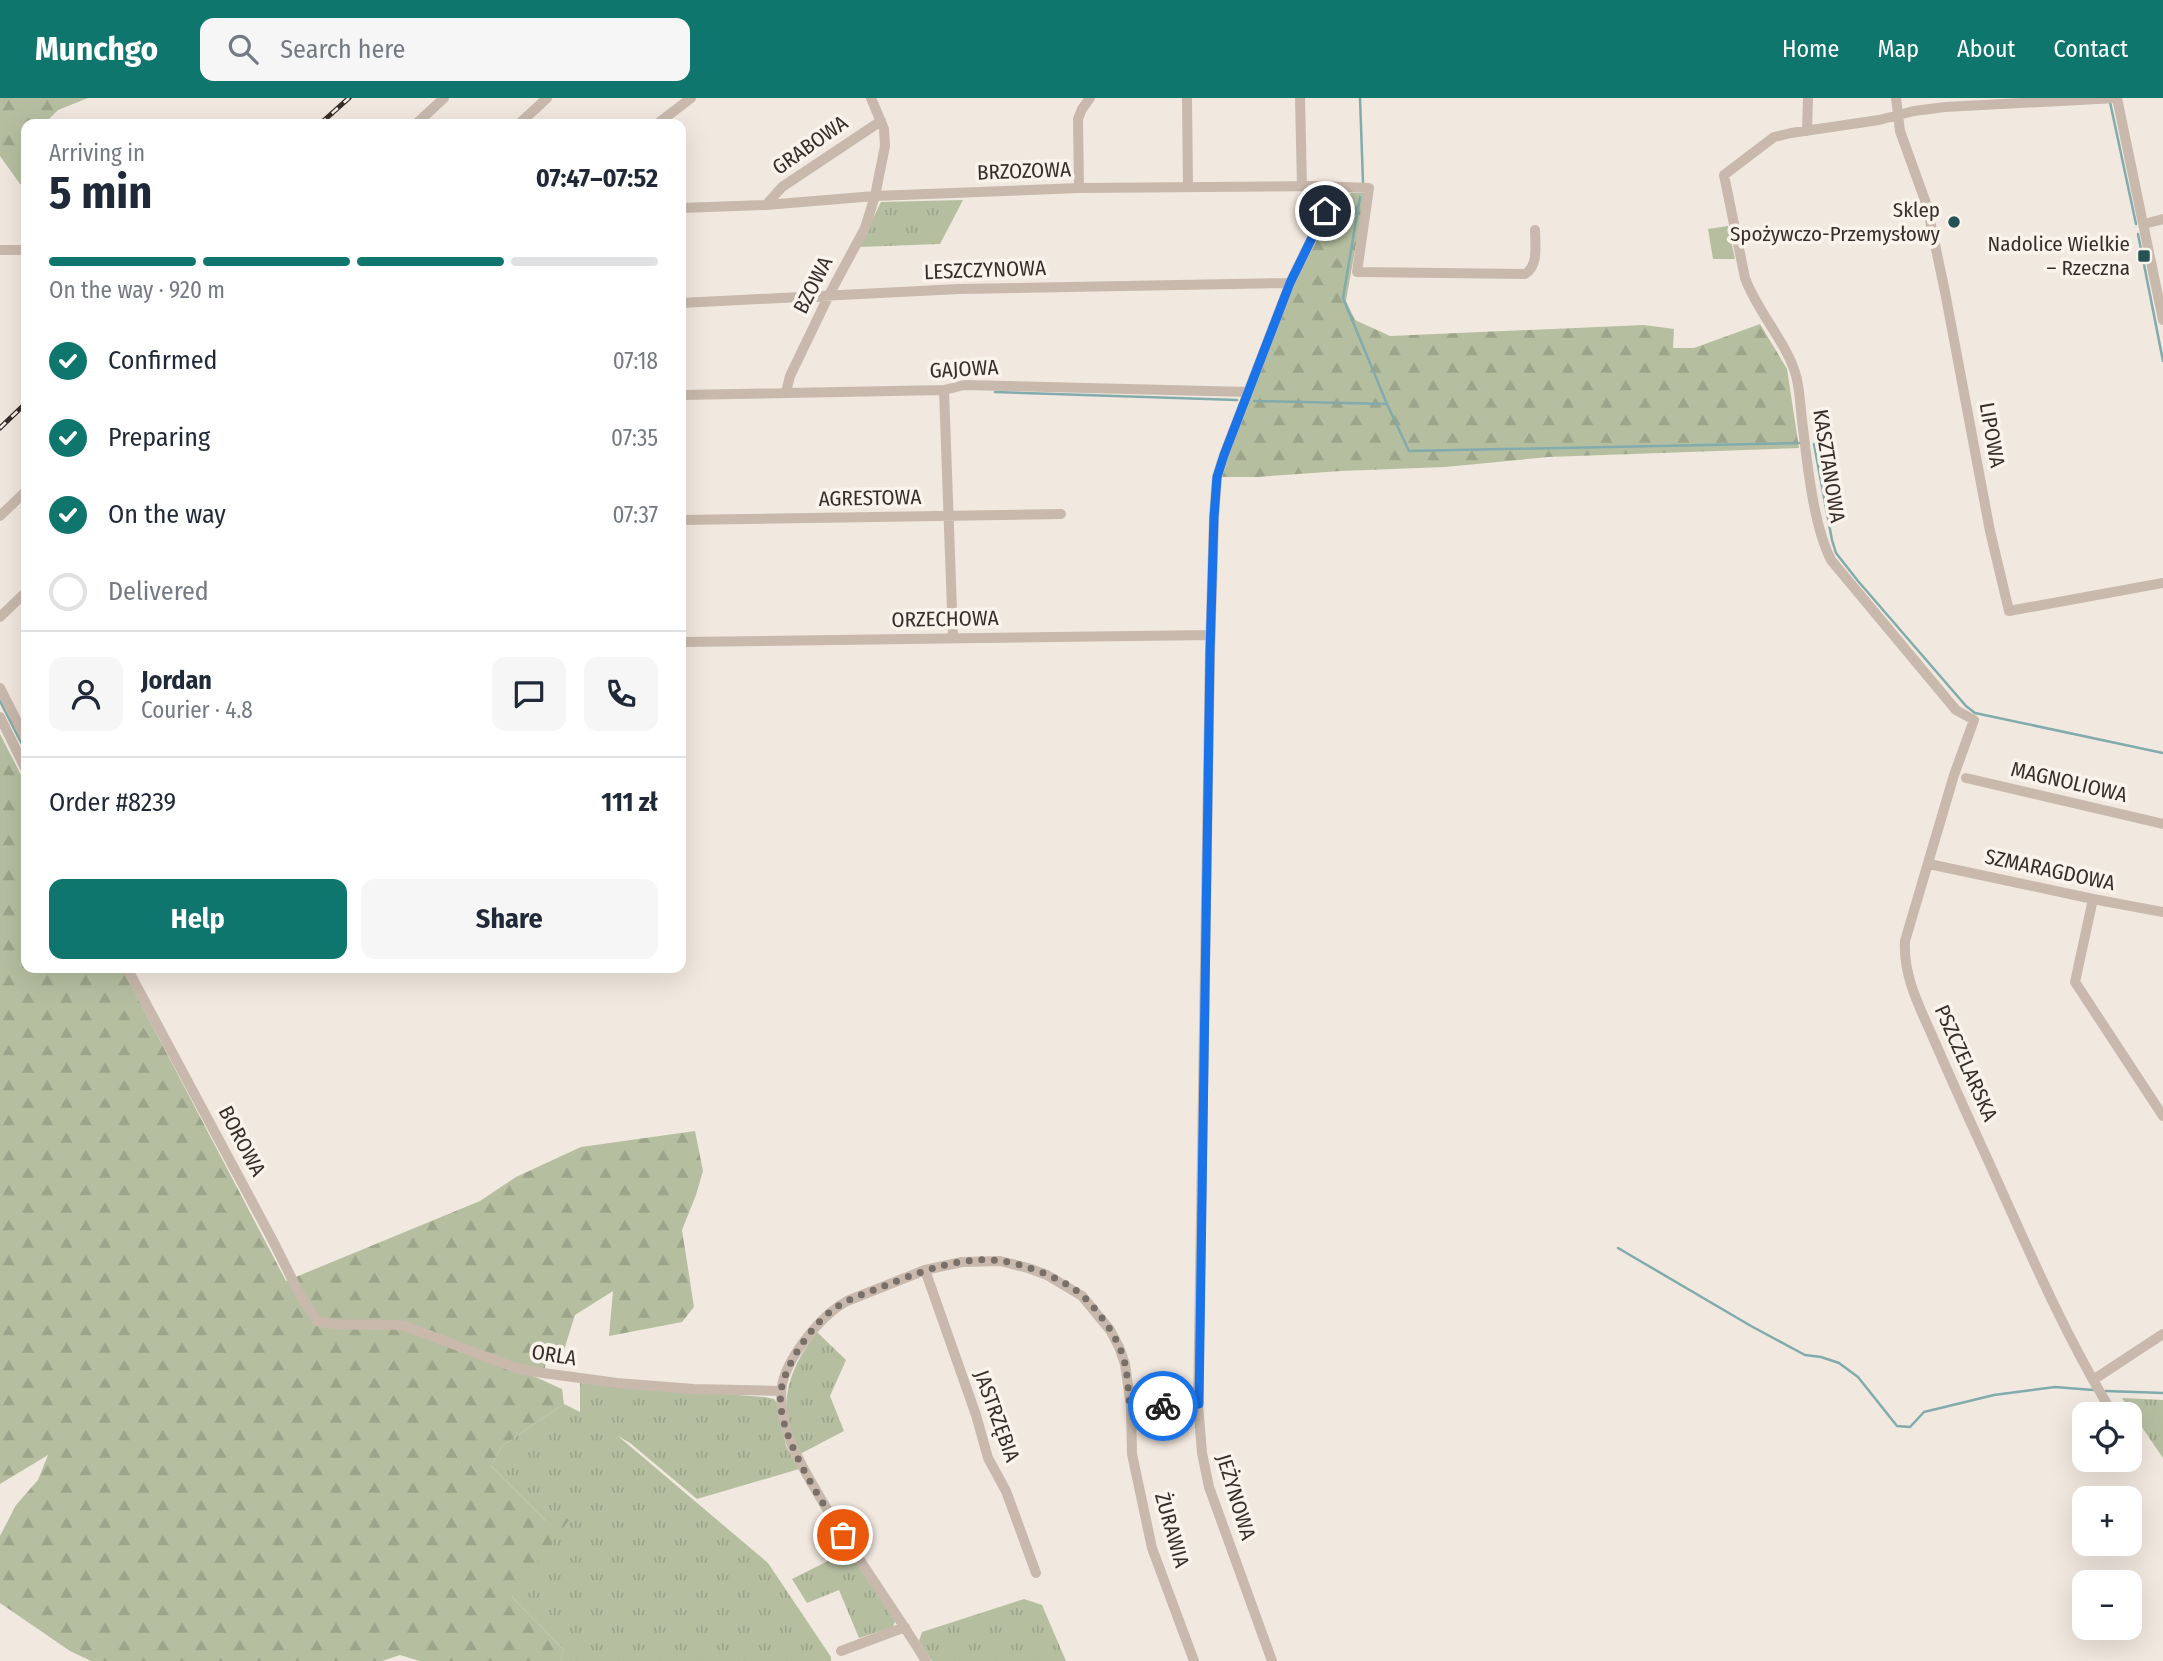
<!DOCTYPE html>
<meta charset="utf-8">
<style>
:root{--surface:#fff;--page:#f6f6f7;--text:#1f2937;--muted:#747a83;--line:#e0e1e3;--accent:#0f766e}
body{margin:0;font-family:"Fira Sans Condensed",sans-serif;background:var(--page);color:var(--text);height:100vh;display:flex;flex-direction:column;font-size:26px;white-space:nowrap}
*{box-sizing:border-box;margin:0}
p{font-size:23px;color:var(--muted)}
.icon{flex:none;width:38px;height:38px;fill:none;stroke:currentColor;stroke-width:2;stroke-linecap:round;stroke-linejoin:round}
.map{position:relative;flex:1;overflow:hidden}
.panel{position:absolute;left:21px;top:21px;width:665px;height:854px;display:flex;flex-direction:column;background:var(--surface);border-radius:14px;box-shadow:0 7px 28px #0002}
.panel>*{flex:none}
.buttons{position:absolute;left:2072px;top:1304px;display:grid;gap:14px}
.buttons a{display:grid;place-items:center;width:70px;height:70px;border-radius:14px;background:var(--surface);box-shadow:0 7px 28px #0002;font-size:35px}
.pin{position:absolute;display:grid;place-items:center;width:60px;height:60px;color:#fff;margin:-30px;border:4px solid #fff;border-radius:50%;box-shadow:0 2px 7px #0007}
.courier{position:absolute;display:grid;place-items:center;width:70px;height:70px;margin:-35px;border:5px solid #1a73e8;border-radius:50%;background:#fff;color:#222;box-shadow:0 2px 9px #0007}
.summary em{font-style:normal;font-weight:700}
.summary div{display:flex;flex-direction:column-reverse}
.summary{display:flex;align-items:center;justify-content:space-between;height:119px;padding:0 28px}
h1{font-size:46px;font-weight:700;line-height:52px}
.bar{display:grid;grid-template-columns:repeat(4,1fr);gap:10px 7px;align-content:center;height:84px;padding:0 28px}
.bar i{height:9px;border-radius:5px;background:var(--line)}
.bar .active{background:var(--accent)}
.bar p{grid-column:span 4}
.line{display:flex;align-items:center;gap:18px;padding:0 28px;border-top:2px solid var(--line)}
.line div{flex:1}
.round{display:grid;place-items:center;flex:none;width:74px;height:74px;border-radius:14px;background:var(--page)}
ol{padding:0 28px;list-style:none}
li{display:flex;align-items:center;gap:21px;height:77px}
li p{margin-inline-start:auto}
li .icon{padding:7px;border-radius:50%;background:var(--accent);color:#fff;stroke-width:4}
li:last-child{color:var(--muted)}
li i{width:38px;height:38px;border:4px solid var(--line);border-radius:50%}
.primary-button{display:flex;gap:14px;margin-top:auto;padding:14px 28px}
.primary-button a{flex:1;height:80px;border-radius:14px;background:var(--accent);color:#fff;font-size:28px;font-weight:700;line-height:80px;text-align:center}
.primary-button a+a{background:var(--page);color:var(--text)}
header{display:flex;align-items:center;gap:42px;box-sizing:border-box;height:98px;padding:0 35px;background:var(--accent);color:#fff}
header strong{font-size:33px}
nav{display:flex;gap:38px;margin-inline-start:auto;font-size:24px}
.search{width:490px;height:63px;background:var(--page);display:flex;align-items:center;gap:18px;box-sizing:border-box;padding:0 24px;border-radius:14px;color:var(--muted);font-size:26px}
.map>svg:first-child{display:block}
.grass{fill:url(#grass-tufts)}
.forest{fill:url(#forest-firs)}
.green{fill:#b5bfa0}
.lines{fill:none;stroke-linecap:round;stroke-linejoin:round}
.stream{stroke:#81abac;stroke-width:2.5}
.minor{stroke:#c8b9ac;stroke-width:10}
.rail-casing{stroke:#372e2a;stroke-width:5}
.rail{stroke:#f9f3ec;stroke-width:2.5;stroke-dasharray:8;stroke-linecap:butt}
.done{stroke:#786f69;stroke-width:7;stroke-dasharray:0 12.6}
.route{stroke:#1a73e8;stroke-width:9}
.poi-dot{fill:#235355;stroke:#f9f3ec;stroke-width:2.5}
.labels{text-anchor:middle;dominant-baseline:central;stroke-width:7;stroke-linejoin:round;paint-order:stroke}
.street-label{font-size:21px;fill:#372e2a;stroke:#f9f3ec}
.poi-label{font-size:21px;fill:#372e2a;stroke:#f9f3ec;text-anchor:end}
</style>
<header>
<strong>Munchgo</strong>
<div class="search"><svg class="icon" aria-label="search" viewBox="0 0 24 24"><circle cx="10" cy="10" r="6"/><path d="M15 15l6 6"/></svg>Search here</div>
<nav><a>Home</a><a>Map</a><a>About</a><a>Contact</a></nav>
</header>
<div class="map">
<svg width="2163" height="1563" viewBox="0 0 2163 1563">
<defs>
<pattern id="grass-tufts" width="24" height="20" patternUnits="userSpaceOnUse" patternTransform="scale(1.75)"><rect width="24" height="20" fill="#b5bfa0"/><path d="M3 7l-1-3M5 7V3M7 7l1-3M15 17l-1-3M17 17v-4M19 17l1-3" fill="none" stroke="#9ca48a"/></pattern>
<pattern id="forest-firs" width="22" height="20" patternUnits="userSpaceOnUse" patternTransform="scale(1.75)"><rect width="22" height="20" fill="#b5bfa0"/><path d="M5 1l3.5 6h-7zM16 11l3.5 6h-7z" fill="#9ca48a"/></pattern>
</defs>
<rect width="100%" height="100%" fill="#f1e8df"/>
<path class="grass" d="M 963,102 L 940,146 L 859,149 L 881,104 Z
M 817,1234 L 846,1262 L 830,1298 L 844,1333 L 798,1357 C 795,1345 789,1332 787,1320 C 783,1287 798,1259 817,1234 Z
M 580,1285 L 765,1299 L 774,1301 L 777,1305 L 786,1348 L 799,1371 L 697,1401 L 630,1345 L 618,1338 L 768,1465 L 831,1559 L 831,1563 L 560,1563 L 564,1552 L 512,1499 L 546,1423 L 491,1368 L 502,1348 L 564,1306 L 580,1314 Z
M 2122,1300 L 2163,1302 L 2163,1360 Z
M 848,1453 L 895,1523 L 893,1529 L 859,1540 L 839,1492 L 807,1505 L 792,1481 Z
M 1024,1501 L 1042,1507 L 1066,1563 L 932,1563 L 919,1543 L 922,1534 Z"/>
<path class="forest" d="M 0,0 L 88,0 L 58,12 L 44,26 L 26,26 L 26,87 L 20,86 L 0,58 Z
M 1352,95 L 1365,95 L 1346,203 L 1355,222 L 1390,238 L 1644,227 L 1674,231 L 1673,250 L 1694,250 L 1760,226 L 1787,271 L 1799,350 L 1548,359 L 1445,369 L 1341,373 L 1257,379 L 1222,379 L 1231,350 L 1295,185 L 1336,103 L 1342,111 L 1350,111 L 1353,107 L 1349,96 Z
M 0,636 L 26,687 L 26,870 L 122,870 L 286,1183 L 480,1103 L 516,1079 L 581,1049 L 695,1033 L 703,1073 L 696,1097 L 682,1132 L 694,1209 L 682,1224 L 609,1238 L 613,1193 L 575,1217 L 563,1255 L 546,1258 L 545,1270 L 529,1276 L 562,1291 L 564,1306 L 502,1348 L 491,1368 L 546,1423 L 562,1415 L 569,1422 L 512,1499 L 564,1552 L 560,1563 L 420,1563 L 400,1557 L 382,1563 L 91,1563 L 70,1553 L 0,1505 L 0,1438 L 16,1407 L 38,1382 L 48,1357 L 0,1386 Z"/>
<path class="green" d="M 1728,128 L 1735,161 L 1713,161 L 1708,131 Z"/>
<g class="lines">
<path class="stream" d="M 1360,0 L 1363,84
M 2110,4 L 2136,126
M 1360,99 L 1343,200 L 1387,306 L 1409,353 L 1800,345
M 2138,136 L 2163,263
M 995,294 L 1237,302
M 1254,303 L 1387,306
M 1814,346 L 1832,442 L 1836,455 L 1858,483 L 1966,608 L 1975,615 L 2163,655
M 0,603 L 26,654
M 1618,1150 L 1751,1228 L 1805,1257 L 1821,1259 L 1839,1265 L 1858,1279 L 1897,1328 L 1910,1329 L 1924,1314 L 1994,1297 L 2055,1289 L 2093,1292
M 2106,1293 L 2163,1295"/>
<path class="minor" d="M 1187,0 L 1188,89
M 1300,0 L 1302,88
M 1896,0 L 1900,33 L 1927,108 L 1945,194 L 1990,433 L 2009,513 L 2163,485
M 2117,0 L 2163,222
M 416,26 L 444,0
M 519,26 L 547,0
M 657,26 L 691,0
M 1807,33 L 1808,0
M 1079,90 L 1078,21 L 1082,11 L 1090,0
M 766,107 L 782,89 L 881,23
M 681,110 L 766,107 L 875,98 L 1079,90 L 1318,88 L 1369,90 L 1357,174 L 1525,176 C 1539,168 1535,146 1535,132
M 2144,126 L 2163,121
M 0,152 L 26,152
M 681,205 L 959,191 L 1290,185
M 944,292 L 953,540
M 786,294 L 790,278 L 829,197 L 865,130 L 875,98 L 885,48 L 884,31 L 871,0
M 681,297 L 944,292 L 964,287 L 1249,294
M 0,418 L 26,393
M 681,422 L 1061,416
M 0,519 L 26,494
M 681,544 L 1210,537
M 0,590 L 26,641
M 0,619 L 26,672
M 1966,680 L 2163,726
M 1929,766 L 2093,801 L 2163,814
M 2093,801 L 2075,884 L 2163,1018
M 127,870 L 272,1141 L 298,1193 L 317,1223 C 339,1230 379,1224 405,1228 L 516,1270 L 543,1275 L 617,1285 L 694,1291 L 781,1293
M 925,1172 L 976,1317 L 988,1360 L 1006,1393 L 1036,1475
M 2093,1282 L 2163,1236
M 2107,1306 C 2058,1224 2021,1134 1981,1047 C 1964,1010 1947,972 1931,935 C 1918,906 1903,876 1905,843 L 1954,677 L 1974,622 L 1956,612 L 1831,462 C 1813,427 1807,363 1802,322 C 1800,307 1800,289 1795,274 C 1784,241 1757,213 1745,180 L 1724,77 L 1774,39 L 1791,35 L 1879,22 L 1914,13 L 1945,9 L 2117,0
M 1131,1309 L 1198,1306
M 841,1553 L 905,1529
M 926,1563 C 892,1508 854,1456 821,1401 C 802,1368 781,1336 781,1297 C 781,1265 820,1218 847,1203 L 925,1172 L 962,1164 L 1000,1163 L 1028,1170 L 1047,1177 L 1082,1198 L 1110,1232 L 1119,1249 L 1125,1266 L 1131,1309 L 1132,1356 L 1152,1450 L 1194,1563
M 1272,1563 L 1209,1389 L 1202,1355 L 1198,1306 L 1210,554 L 1214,419 L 1217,379 L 1224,357 L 1290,185 L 1337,89"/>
<g class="rail-casing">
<path id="rail" d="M 320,26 L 349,0
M 0,330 L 26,305"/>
</g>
<use href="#rail" class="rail"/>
</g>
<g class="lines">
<path class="done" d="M 843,1437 C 821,1402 775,1335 781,1293 C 785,1266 813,1225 835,1210 C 848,1201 864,1196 879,1190 C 917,1175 960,1157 1002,1163 C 1027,1167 1065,1181 1084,1199 C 1101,1216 1120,1242 1125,1266 C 1128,1280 1128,1295 1130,1308 L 1163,1308"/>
<path class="route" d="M 1163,1308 L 1199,1306 L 1210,554 L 1214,419 L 1217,379 L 1224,357 L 1290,185 L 1325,113"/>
</g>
<g class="poi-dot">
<circle cx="1954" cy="124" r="7"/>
<rect x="2137" y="151" width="14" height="14" rx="3.5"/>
</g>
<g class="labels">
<g class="street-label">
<text transform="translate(810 47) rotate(-35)">GRABOWA</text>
<text transform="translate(1024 73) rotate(-2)">BRZOZOWA</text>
<text transform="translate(985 172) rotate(-2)">LESZCZYNOWA</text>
<text transform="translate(813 187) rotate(-63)">BZOWA</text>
<text transform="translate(964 271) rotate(-3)">GAJOWA</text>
<text transform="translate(1992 337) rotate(80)">LIPOWA</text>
<text transform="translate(1829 368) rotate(81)">KASZTANOWA</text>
<text transform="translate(870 400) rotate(-1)">AGRESTOWA</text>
<text transform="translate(945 521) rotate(-1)">ORZECHOWA</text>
<text transform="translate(2069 684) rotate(13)">MAGNOLIOWA</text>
<text transform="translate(2050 772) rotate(12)">SZMARAGDOWA</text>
<text transform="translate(1966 965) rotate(66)">PSZCZELARSKA</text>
<text transform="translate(242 1043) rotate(62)">BOROWA</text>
<text transform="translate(554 1257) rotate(9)">ORLA</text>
<text transform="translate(997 1318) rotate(70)">JASTRZĘBIA</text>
<text transform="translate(1236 1399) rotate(73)">JEŻYNOWA</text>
<text transform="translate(1172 1432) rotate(74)">ŻURAWIA</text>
</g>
<g class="poi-label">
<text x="1940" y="112">Sklep<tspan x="1940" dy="24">Spożywczo-Przemysłowy</tspan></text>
<text x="2130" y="146">Nadolice Wielkie<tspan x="2130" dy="24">– Rzeczna</tspan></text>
</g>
</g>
</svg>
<div class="buttons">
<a><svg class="icon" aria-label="locate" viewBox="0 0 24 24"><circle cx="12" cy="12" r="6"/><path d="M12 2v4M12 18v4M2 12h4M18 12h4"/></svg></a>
<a>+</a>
<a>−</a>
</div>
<div class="pin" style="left:843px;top:1437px;background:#ea580c"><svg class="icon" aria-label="bag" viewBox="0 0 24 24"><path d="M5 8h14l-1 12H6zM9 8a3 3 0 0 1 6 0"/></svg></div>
<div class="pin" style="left:1325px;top:113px;background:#1f2937"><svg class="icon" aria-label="home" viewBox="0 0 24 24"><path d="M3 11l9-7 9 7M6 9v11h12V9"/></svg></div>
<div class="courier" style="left:1163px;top:1308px"><svg class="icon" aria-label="bike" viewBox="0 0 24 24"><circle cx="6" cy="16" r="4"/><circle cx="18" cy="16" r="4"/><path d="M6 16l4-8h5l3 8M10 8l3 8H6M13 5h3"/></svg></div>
<section class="panel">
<div class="summary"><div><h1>5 min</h1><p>Arriving in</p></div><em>07:47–07:52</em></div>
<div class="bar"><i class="active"></i><i class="active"></i><i class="active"></i><i></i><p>On the way · 920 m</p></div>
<ol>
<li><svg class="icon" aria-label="check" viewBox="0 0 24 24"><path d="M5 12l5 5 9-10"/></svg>Confirmed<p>07:18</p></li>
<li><svg class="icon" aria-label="check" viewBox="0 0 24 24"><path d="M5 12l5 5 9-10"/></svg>Preparing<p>07:35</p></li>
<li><svg class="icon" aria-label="check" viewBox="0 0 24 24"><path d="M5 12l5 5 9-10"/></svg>On the way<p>07:37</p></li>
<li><i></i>Delivered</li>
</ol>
<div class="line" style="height:126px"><a class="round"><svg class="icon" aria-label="person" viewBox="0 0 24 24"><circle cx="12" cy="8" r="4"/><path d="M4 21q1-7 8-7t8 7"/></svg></a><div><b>Jordan</b><p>Courier · 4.8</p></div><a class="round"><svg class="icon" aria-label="chat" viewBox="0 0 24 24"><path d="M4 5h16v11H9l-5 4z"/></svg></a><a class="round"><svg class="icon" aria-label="phone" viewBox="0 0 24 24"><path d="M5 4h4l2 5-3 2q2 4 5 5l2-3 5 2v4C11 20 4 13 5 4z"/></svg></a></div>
<div class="line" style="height:91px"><div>Order #8239</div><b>111 zł</b></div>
<div class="primary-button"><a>Help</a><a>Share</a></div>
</section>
</div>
